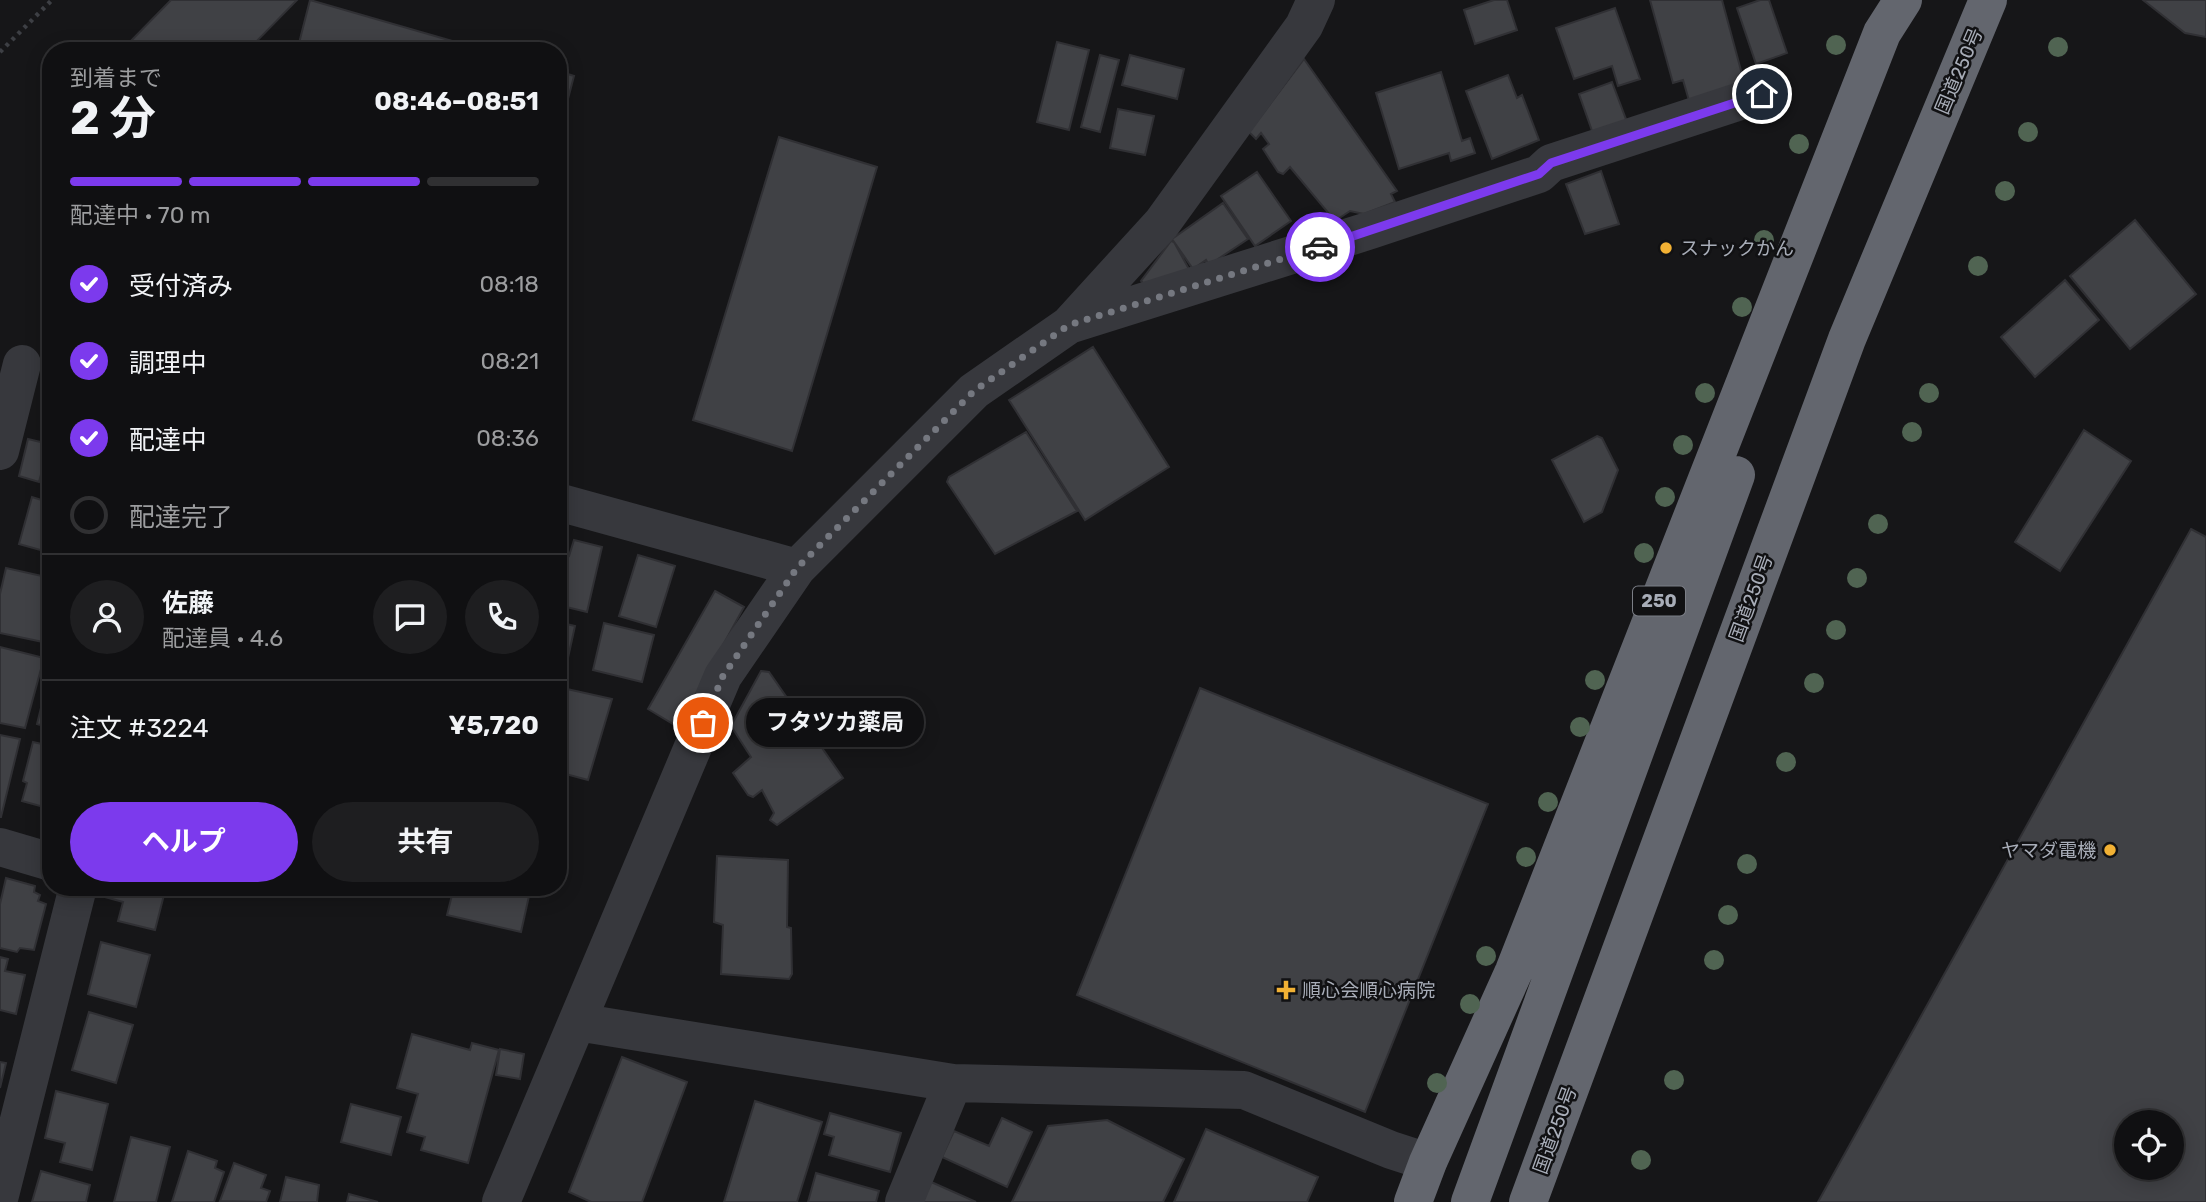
<!DOCTYPE html>
<html lang="ja">
<meta charset="utf-8">
<style>
:root{--surface:#101012;--page:#1e1e20;--text:#f1f3f6;--muted:#9c9d9f;--line:#303032;--accent:#7c3aed}
body{margin:0;font-family:Rubik,"Noto Sans JP",sans-serif;background:var(--page);color:var(--text);height:100vh;display:flex;flex-direction:column;font-size:26px;white-space:nowrap}
*{box-sizing:border-box;margin:0}
p{font-size:23px;color:var(--muted)}
.icon{flex:none;width:38px;height:38px;fill:none;stroke:currentColor;stroke-width:2;stroke-linecap:round;stroke-linejoin:round}
.map{position:relative;flex:1;overflow:hidden}
.side{position:absolute;left:42px;top:42px;width:525px;height:854px;display:flex;flex-direction:column;background:var(--surface);border-radius:28px;box-shadow:0 4px 18px #0003,0 0 0 2px var(--line)}
.side>*{flex:none}
.tools{position:absolute;left:2114px;top:1110px;display:grid;gap:14px}
.tools a{display:grid;place-items:center;width:70px;height:70px;border-radius:50%;background:var(--surface);box-shadow:0 4px 18px #0003,0 0 0 2px var(--line);font-size:35px}
.pin{position:absolute;display:grid;place-items:center;width:60px;height:60px;color:#fff;margin:-30px;border:4px solid #fff;border-radius:50%;box-shadow:0 2px 7px #0007}
.courier{position:absolute;display:grid;place-items:center;width:70px;height:70px;margin:-35px;border:5px solid #7c3aed;border-radius:50%;background:#fff;color:#222;box-shadow:0 2px 9px #0007}
.bubble{position:absolute;height:49px;border-radius:24px;background:var(--surface);box-shadow:0 4px 18px #0003,0 0 0 2px var(--line);font-size:23px;font-weight:700;line-height:49px;text-align:center}
.headline em{font-style:normal;font-weight:700}
.headline div{display:flex;flex-direction:column-reverse}
.headline{display:flex;align-items:center;justify-content:space-between;height:119px;padding:0 28px}
h1{font-size:46px;font-weight:700;line-height:52px}
.bar{display:grid;grid-template-columns:repeat(4,1fr);gap:10px 7px;align-content:center;height:84px;padding:0 28px}
.bar i{height:9px;border-radius:5px;background:var(--line)}
.bar .on{background:var(--accent)}
.bar p{grid-column:span 4}
.line{display:flex;align-items:center;gap:18px;padding:0 28px;border-top:2px solid var(--line)}
.line div{flex:1}
.round{display:grid;place-items:center;flex:none;width:74px;height:74px;border-radius:37px;background:var(--page)}
ol{padding:0 28px;list-style:none}
li{display:flex;align-items:center;gap:21px;height:77px}
li p{margin-inline-start:auto}
li .icon{padding:7px;border-radius:50%;background:var(--accent);color:#fff;stroke-width:4}
li:last-child{color:var(--muted)}
li i{width:38px;height:38px;border:4px solid var(--line);border-radius:50%}
.primary-button{display:flex;gap:14px;margin-top:auto;padding:14px 28px}
.primary-button a{flex:1;height:80px;border-radius:42px;background:var(--accent);color:#fff;font-size:28px;font-weight:700;line-height:80px;text-align:center}
.primary-button a+a{background:var(--page);color:var(--text)}
.map>svg:first-child{display:block}
.building{fill:#404145;stroke:#303034;stroke-width:2;fill-rule:evenodd}
.lines{fill:none;stroke-linecap:round;stroke-linejoin:round}
.path{stroke:#3d3f44;stroke-width:4.5;stroke-dasharray:3.5 5;stroke-linecap:butt}
.minor{stroke:#37383d;stroke-width:38}
.highway{stroke:#63666e;stroke-width:38}
.tree{fill:#506452}
.done{stroke:#757880;stroke-width:7;stroke-dasharray:0 12.6}
.route{stroke:#7c3aed;stroke-width:9}
.poi-dot{fill:#f2b134;stroke:#111113;stroke-width:2.5}
.labels{text-anchor:middle;dominant-baseline:central;stroke-width:5;stroke-linejoin:round;paint-order:stroke}
.shield{fill:#111113;stroke:#7b7e86;stroke-width:2}
.shield-label{font-size:18px;font-weight:bold;fill:#a8adb8}
.street-label{font-size:19px;fill:#a8adb8;stroke:#111113}
.poi-label{font-size:19px;fill:#a8adb8;stroke:#111113;text-anchor:start}
</style>
<div class="map">
<svg width="2206" height="1202" viewBox="0 0 2206 1202">
<rect width="100%" height="100%" fill="#161618"/>
<path class="building" d="M 171,0 L 297,0 L 247,51 L 121,51 Z
M 310,0 L 487,51 L 297,51 Z
M 1494,0 L 1507,0 L 1517,30 L 1475,44 L 1464,10 Z
M 1650,0 L 1722,0 L 1746,89 L 1690,104 L 1683,80 L 1673,83 Z
M 1760,0 L 1769,0 L 1787,53 L 1756,64 L 1737,8 Z
M 2143,0 L 2206,0 L 2206,37 L 2185,33 Z
M 1615,8 L 1640,79 L 1618,86 L 1612,66 L 1574,79 L 1556,28 Z
M 1057,42 L 1089,50 L 1069,130 L 1037,122 Z
M 1100,55 L 1119,60 L 1100,132 L 1081,127 Z
M 1130,55 L 1184,69 L 1177,99 L 1122,85 Z
M 1304,59 L 1397,191 L 1391,194 L 1395,202 L 1364,214 L 1350,211 L 1335,221 L 1290,167 L 1283,174 L 1278,172 L 1263,149 L 1269,144 L 1261,133 L 1256,139 L 1249,132 Z
M 558,71 L 574,76 L 558,137 Z
M 1441,72 L 1462,141 L 1470,138 L 1475,153 L 1451,161 L 1449,153 L 1399,169 L 1376,93 Z
M 1508,75 L 1517,98 L 1522,95 L 1539,140 L 1492,159 L 1466,91 Z
M 1612,82 L 1630,130 L 1596,142 L 1579,94 Z
M 1118,109 L 1154,116 L 1145,155 L 1110,148 Z
M 779,137 L 877,167 L 792,451 L 693,420 Z
M 1601,171 L 1619,224 L 1585,234 L 1566,184 Z
M 1257,172 L 1291,221 L 1255,246 L 1221,196 Z
M 1223,203 L 1248,239 L 1209,265 L 1206,260 L 1193,269 L 1172,239 Z
M 2135,220 L 2196,294 L 2130,349 L 2070,276 Z
M 1171,241 L 1174,242 L 1190,271 L 1146,286 L 1141,281 Z
M 2065,280 L 2099,320 L 2035,377 L 2001,337 Z
M 1093,347 L 1169,467 L 1085,520 L 1009,400 Z
M 2084,430 L 2131,461 L 2060,571 L 2015,542 Z
M 1026,432 L 1077,511 L 995,554 L 947,482 L 949,477 Z
M 1597,436 L 1602,438 L 1618,470 L 1602,512 L 1584,522 L 1552,460 Z
M 28,439 L 49,444 L 39,482 L 19,476 Z
M 51,492 L 51,553 L 19,544 L 32,497 L 48,502 Z
M 2191,529 L 2206,537 L 2206,1202 L 1818,1202 ZM 2126,1122 L 2172,1122 L 2172,1167 L 2126,1167 Z
M 574,540 L 602,547 L 587,612 L 558,605 L 558,554 L 569,556 Z
M 638,555 L 675,566 L 656,627 L 619,616 Z
M 6,568 L 51,578 L 51,605 L 43,642 L 0,633 L 0,594 Z
M 715,591 L 744,607 L 678,727 L 648,709 Z
M 558,622 L 575,626 L 566,667 L 558,665 Z
M 604,623 L 654,635 L 642,682 L 593,670 Z
M 0,647 L 44,658 L 25,728 L 0,723 Z
M 51,667 L 51,728 L 37,724 Z
M 761,671 L 769,672 L 843,778 L 777,825 L 770,820 L 774,813 L 762,790 L 753,797 L 748,795 L 733,773 L 751,757 L 731,726 Z
M 558,687 L 612,699 L 588,780 L 558,772 Z
M 1200,688 L 1488,804 L 1365,1112 L 1077,995 Z
M 0,735 L 20,739 L 1,817 L 0,817 Z
M 33,742 L 51,746 L 51,809 L 22,801 L 27,783 L 23,781 Z
M 717,856 L 788,860 L 787,927 L 791,928 L 792,974 L 789,979 L 721,974 L 723,925 L 714,922 Z
M 6,878 L 35,886 L 34,892 L 40,895 L 38,901 L 46,904 L 34,950 L 20,948 L 17,952 L 0,948 L 0,904 Z
M 108,887 L 166,887 L 155,930 L 118,921 L 123,902 L 105,897 Z
M 454,887 L 531,887 L 521,932 L 447,915 Z
M 101,942 L 150,955 L 136,1007 L 88,994 Z
M 0,957 L 8,959 L 5,971 L 25,975 L 16,1014 L 0,1010 Z
M 89,1012 L 133,1025 L 116,1083 L 72,1070 Z
M 412,1034 L 470,1050 L 472,1043 L 499,1050 L 468,1163 L 421,1150 L 425,1137 L 407,1132 L 418,1094 L 397,1088 Z
M 500,1049 L 524,1054 L 520,1079 L 496,1075 Z
M 622,1057 L 687,1082 L 642,1202 L 591,1202 L 569,1192 Z
M 0,1062 L 6,1063 L 0,1088 Z
M 56,1091 L 108,1104 L 92,1170 L 60,1162 L 65,1143 L 45,1138 Z
M 755,1101 L 822,1122 L 797,1202 L 724,1202 Z
M 351,1104 L 401,1117 L 391,1155 L 341,1142 Z
M 830,1113 L 901,1133 L 890,1172 L 829,1155 L 834,1137 L 824,1134 Z
M 1002,1118 L 1032,1132 L 1007,1187 L 942,1157 L 954,1131 L 989,1146 Z
M 1107,1120 L 1184,1159 L 1163,1202 L 1012,1202 L 1048,1126 Z
M 1206,1129 L 1318,1177 L 1307,1202 L 1174,1202 Z
M 131,1137 L 170,1147 L 156,1202 L 114,1202 Z
M 188,1151 L 217,1161 L 215,1168 L 224,1172 L 214,1202 L 172,1202 Z
M 234,1163 L 266,1175 L 261,1188 L 270,1191 L 266,1202 L 220,1201 Z
M 41,1171 L 90,1185 L 86,1202 L 32,1202 Z
M 816,1173 L 879,1191 L 876,1202 L 808,1202 Z
M 286,1177 L 319,1185 L 317,1202 L 280,1202 Z
M 929,1181 L 976,1202 L 920,1202 Z
M 349,1194 L 378,1202 L 347,1202 Z"/>
<g class="lines">
<path class="path" d="M 0,52 L 52,0"/>
<path class="minor" d="M 1069,325 L 1371,230 L 1539,174 L 1551,163 L 1762,94
M 0,451 L 22,364
M 558,502 L 797,568
M 0,847 L 51,862
M 577,1022 L 953,1083 L 1244,1090 L 1391,1150 L 1428,1162
M 0,1195 L 78,887
M 501,1202 L 723,676 L 797,568 L 974,391 L 1069,325 L 1162,223 L 1304,26 L 1316,0
M 904,1202 L 953,1083"/>
<path class="highway" d="M 1413,1202 L 1428,1162 L 1514,971 L 1882,33 L 1903,0
M 1470,1202 L 1736,475
M 1528,1202 L 1847,339 L 1988,0"/>
</g>
<g class="tree">
<circle cx="1836" cy="45" r="10"/>
<circle cx="2058" cy="47" r="10"/>
<circle cx="2028" cy="132" r="10"/>
<circle cx="1799" cy="144" r="10"/>
<circle cx="2005" cy="191" r="10"/>
<circle cx="1764" cy="240" r="10"/>
<circle cx="1978" cy="266" r="10"/>
<circle cx="1742" cy="307" r="10"/>
<circle cx="1705" cy="393" r="10"/>
<circle cx="1929" cy="393" r="10"/>
<circle cx="1912" cy="432" r="10"/>
<circle cx="1683" cy="445" r="10"/>
<circle cx="1665" cy="497" r="10"/>
<circle cx="1878" cy="524" r="10"/>
<circle cx="1644" cy="553" r="10"/>
<circle cx="1857" cy="578" r="10"/>
<circle cx="1836" cy="630" r="10"/>
<circle cx="1595" cy="680" r="10"/>
<circle cx="1814" cy="683" r="10"/>
<circle cx="1580" cy="727" r="10"/>
<circle cx="1786" cy="762" r="10"/>
<circle cx="1548" cy="802" r="10"/>
<circle cx="1526" cy="857" r="10"/>
<circle cx="1747" cy="864" r="10"/>
<circle cx="1728" cy="915" r="10"/>
<circle cx="1486" cy="956" r="10"/>
<circle cx="1714" cy="960" r="10"/>
<circle cx="1470" cy="1004" r="10"/>
<circle cx="1674" cy="1080" r="10"/>
<circle cx="1437" cy="1083" r="10"/>
<circle cx="1641" cy="1160" r="10"/>
</g>
<g class="lines">
<path class="done" d="M 703,723 L 723,676 L 797,568 L 974,391 L 1069,325 L 1320,247"/>
<path class="route" d="M 1320,247 L 1539,174 L 1551,163 L 1762,94"/>
</g>
<g class="poi-dot">
<circle cx="1666" cy="248" r="7"/>
<circle cx="2110" cy="850" r="7"/>
<path d="M1282.5 979.5h7v7h7v7h-7v7h-7v-7h-7v-7h7z"/>
</g>
<g class="labels">
<rect class="shield" x="1633" y="586.5" width="52" height="29" rx="5"/>
<g class="shield-label">
<text x="1659" y="601">250</text>
</g>
<g class="street-label">
<text transform="translate(1959 71) rotate(-67)">国道250号</text>
<text transform="translate(1751 598) rotate(-70)">国道250号</text>
<text transform="translate(1555 1130) rotate(-70)">国道250号</text>
</g>
<g class="poi-label">
<text x="1680" y="248">スナックかん</text>
<text x="2096" y="850" text-anchor="end">ヤマダ電機</text>
<text x="1302" y="990">順心会順心病院</text>
</g>
</g>
</svg>
<div class="tools">
<a><svg class="icon" aria-label="locate" viewBox="0 0 24 24"><circle cx="12" cy="12" r="6"/><path d="M12 2v4M12 18v4M2 12h4M18 12h4"/></svg></a>
</div>
<div class="pin" style="left:703px;top:723px;background:#ea580c"><svg class="icon" aria-label="bag" viewBox="0 0 24 24"><path d="M5 8h14l-1 12H6zM9 8a3 3 0 0 1 6 0"/></svg></div>
<div class="pin" style="left:1762px;top:94px;background:#1f2937"><svg class="icon" aria-label="home" viewBox="0 0 24 24"><path d="M3 11l9-7 9 7M6 9v11h12V9"/></svg></div>
<div class="courier" style="left:1320px;top:247px"><svg class="icon" aria-label="car" viewBox="0 0 24 24"><path d="M5 17H2v-5l4-1 3-4h7l3 4 3 1v5h-3M9 17h6M6 11h13"/><circle cx="7" cy="17" r="2"/><circle cx="17" cy="17" r="2"/></svg></div>
<div class="bubble" style="left:746px;top:698px;width:178px">フタツカ薬局</div>
<section class="side">
<div class="headline"><div><h1>2 分</h1><p>到着まで</p></div><em>08:46–08:51</em></div>
<div class="bar"><i class="on"></i><i class="on"></i><i class="on"></i><i></i><p>配達中 · 70 m</p></div>
<ol>
<li><svg class="icon" aria-label="check" viewBox="0 0 24 24"><path d="M5 12l5 5 9-10"/></svg>受付済み<p>08:18</p></li>
<li><svg class="icon" aria-label="check" viewBox="0 0 24 24"><path d="M5 12l5 5 9-10"/></svg>調理中<p>08:21</p></li>
<li><svg class="icon" aria-label="check" viewBox="0 0 24 24"><path d="M5 12l5 5 9-10"/></svg>配達中<p>08:36</p></li>
<li><i></i>配達完了</li>
</ol>
<div class="line" style="height:126px"><a class="round"><svg class="icon" aria-label="person" viewBox="0 0 24 24"><circle cx="12" cy="8" r="4"/><path d="M4 21q1-7 8-7t8 7"/></svg></a><div><b>佐藤</b><p>配達員 · 4.6</p></div><a class="round"><svg class="icon" aria-label="chat" viewBox="0 0 24 24"><path d="M4 5h16v11H9l-5 4z"/></svg></a><a class="round"><svg class="icon" aria-label="phone" viewBox="0 0 24 24"><path d="M5 4h4l2 5-3 2q2 4 5 5l2-3 5 2v4C11 20 4 13 5 4z"/></svg></a></div>
<div class="line" style="height:91px"><div>注文 #3224</div><b>¥5,720</b></div>
<div class="primary-button"><a>ヘルプ</a><a>共有</a></div>
</section>
</div>
